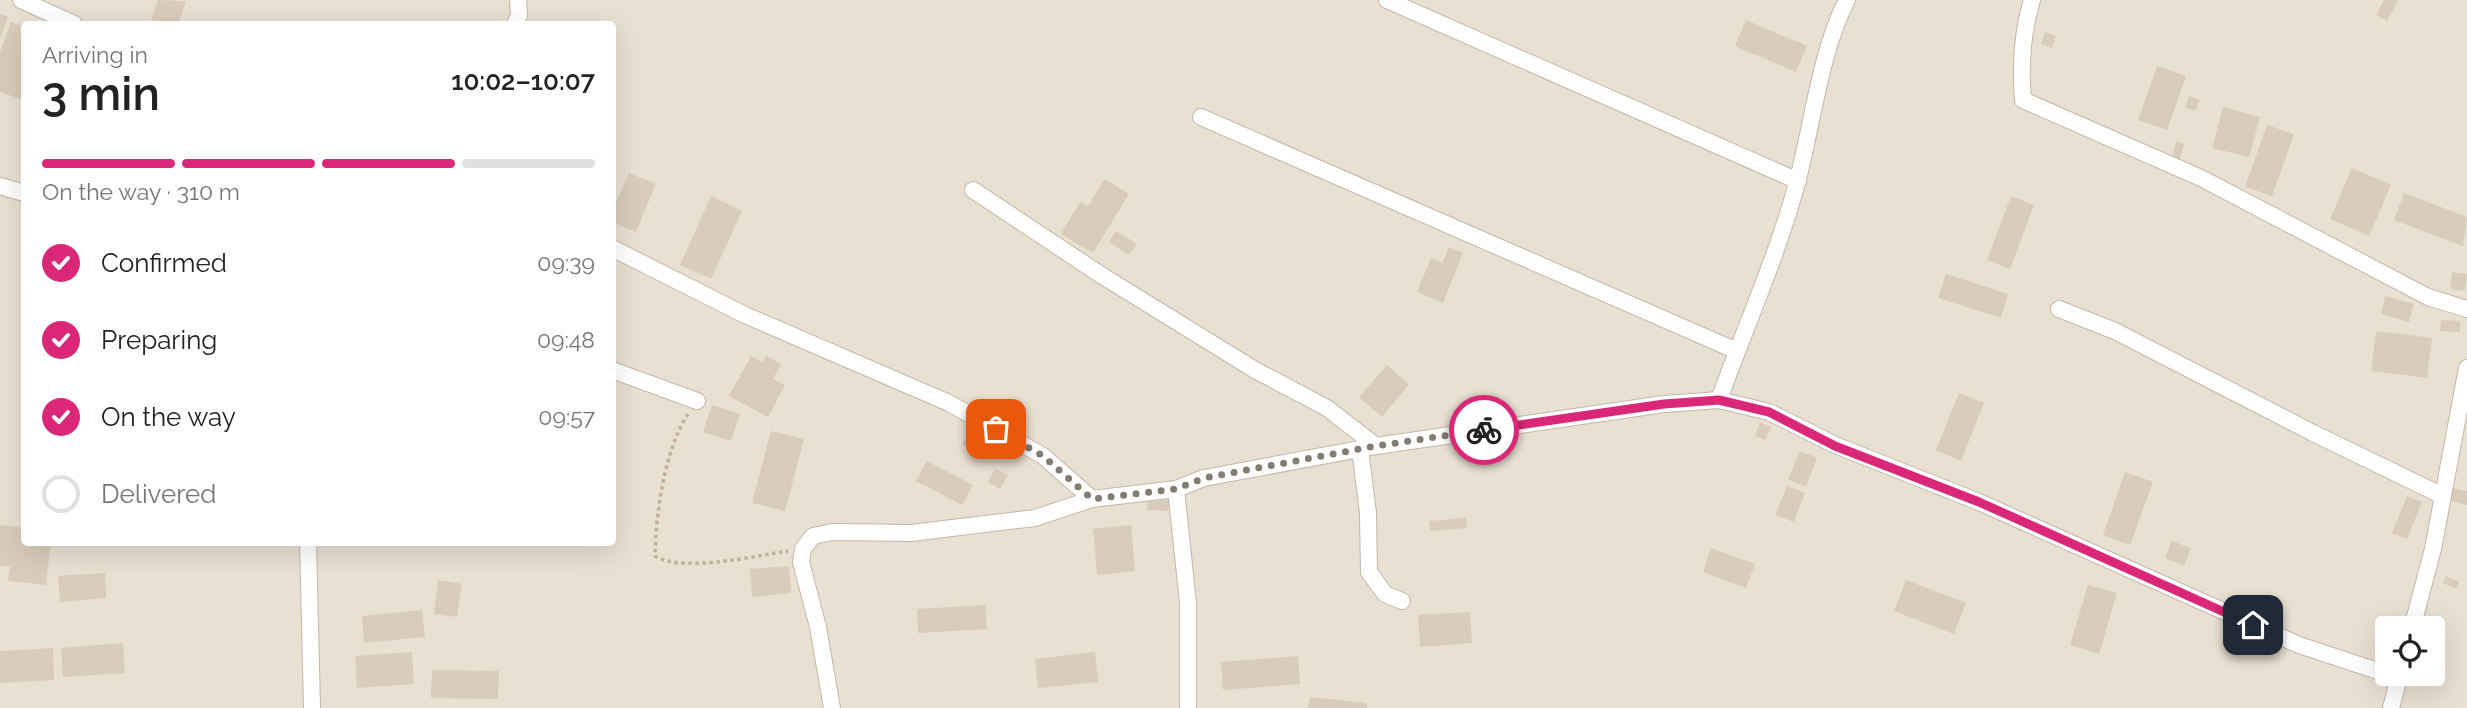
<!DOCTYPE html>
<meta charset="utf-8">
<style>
:root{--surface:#fff;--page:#f6f6f6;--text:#222;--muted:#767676;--line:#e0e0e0;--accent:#db2777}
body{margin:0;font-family:Raleway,sans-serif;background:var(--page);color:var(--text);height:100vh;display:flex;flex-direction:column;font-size:26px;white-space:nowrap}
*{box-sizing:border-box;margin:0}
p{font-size:23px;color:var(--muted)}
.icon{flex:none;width:38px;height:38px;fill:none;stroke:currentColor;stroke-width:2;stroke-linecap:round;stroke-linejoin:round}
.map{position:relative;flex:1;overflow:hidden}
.side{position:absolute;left:21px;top:21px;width:595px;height:525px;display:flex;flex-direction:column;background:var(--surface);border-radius:7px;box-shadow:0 7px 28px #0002}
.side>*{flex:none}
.controls{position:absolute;left:2375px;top:616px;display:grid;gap:14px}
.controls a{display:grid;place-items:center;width:70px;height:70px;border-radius:7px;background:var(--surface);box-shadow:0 7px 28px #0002;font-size:35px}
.pin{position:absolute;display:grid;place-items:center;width:60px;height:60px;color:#fff;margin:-30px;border-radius:14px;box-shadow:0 4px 10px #0006}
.courier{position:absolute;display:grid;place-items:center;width:70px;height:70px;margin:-35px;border:5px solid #db2777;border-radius:50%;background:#fff;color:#222;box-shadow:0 2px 9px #0007}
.overview em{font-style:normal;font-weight:600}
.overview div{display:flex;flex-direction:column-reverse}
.overview{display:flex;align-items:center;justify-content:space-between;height:119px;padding:0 21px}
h1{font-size:46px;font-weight:600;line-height:52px}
.bar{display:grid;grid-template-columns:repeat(4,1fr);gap:10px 7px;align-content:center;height:84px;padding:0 21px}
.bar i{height:9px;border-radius:5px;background:var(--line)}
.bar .selected{background:var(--accent)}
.bar p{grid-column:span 4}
ol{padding:0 21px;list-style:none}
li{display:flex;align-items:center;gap:21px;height:77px}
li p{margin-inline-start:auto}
li .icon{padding:7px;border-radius:50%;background:var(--accent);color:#fff;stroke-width:4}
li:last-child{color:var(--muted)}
li i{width:38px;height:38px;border:4px solid var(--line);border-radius:50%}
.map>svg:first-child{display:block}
.residential{fill:#e8e0d1;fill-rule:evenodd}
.building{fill:#d9ccbb}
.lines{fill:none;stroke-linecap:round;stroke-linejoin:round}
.street-casing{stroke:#c3b8a9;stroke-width:18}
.path{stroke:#c3b095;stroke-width:3.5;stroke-dasharray:3.5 3.5;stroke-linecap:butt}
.street{stroke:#fff;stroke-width:16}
.done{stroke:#837c71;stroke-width:7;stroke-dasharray:0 12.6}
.route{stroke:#db2777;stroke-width:9}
</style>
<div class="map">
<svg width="2467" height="708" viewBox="0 0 2467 708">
<rect width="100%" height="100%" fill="#f4eee4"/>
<path class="residential" d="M 0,0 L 2467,0 L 2467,708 L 0,708 ZM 24,24 L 612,24 L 612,542 L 24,542 ZM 2387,628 L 2432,628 L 2432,674 L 2387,674 Z"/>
<path class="building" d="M 158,0 L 186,1 L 178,24 L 150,24 Z
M 2384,0 L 2398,0 L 2387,21 L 2376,15 Z
M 0,14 L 8,17 L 0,38 Z
M 1746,20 L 1807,46 L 1796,72 L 1735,46 Z
M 11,22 L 24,27 L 23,100 L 0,92 L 0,52 Z
M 2045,32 L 2056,36 L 2052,48 L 2041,44 Z
M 2157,66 L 2186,76 L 2167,130 L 2138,120 Z
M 2189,96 L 2200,100 L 2195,111 L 2185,107 Z
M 2223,107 L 2260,117 L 2249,157 L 2212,148 Z
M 2267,125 L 2294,134 L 2272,196 L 2245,187 Z
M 2176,141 L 2184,144 L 2180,159 L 2172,157 Z
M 2352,168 L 2391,185 L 2369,236 L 2330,219 Z
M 629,173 L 656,184 L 636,232 L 612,222 L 612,211 Z
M 1105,179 L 1129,194 L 1093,253 L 1061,234 L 1080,202 L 1088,206 Z
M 2404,193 L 2467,217 L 2463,246 L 2394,220 Z
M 711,196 L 742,211 L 711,279 L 680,265 Z
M 2011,196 L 2034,205 L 2010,269 L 1987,260 Z
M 1116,231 L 1137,244 L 1129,255 L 1109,242 Z
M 1449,247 L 1463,253 L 1443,303 L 1417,292 L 1431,258 L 1442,263 Z
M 2452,272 L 2467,274 L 2465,291 L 2450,289 Z
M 1946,274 L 2008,294 L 2001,318 L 1938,298 Z
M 2385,296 L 2414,304 L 2409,322 L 2381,314 Z
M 2441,320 L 2460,321 L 2460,332 L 2440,331 Z
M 2376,331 L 2432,338 L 2427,378 L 2371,371 Z
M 751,356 L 763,362 L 766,356 L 781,364 L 773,379 L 785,385 L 768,417 L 729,396 Z
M 1387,365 L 1409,384 L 1382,417 L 1359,397 Z
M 1959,393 L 1984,403 L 1961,461 L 1936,450 Z
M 712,405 L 740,414 L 731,441 L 703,432 Z
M 1760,422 L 1771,427 L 1765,440 L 1755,436 Z
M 973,426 L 990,436 L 980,454 L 962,444 Z
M 771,431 L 804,439 L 785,511 L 752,503 Z
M 1800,451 L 1817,458 L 1806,487 L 1788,479 Z
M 927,461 L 973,485 L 962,505 L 916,481 Z
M 995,468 L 1008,475 L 1000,489 L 988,482 Z
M 2125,472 L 2153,482 L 2130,545 L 2103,535 Z
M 1787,486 L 1805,493 L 1794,522 L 1775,515 Z
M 2452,488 L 2467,491 L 2467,505 L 2449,501 Z
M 2407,496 L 2422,502 L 2407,539 L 2392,533 Z
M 1147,500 L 1169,500 L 1168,511 L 1147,510 Z
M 1466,518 L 1467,528 L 1430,531 L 1429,521 Z
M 0,525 L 24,528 L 24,542 L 51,542 L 46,585 L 8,581 L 10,567 L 0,566 Z
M 1131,525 L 1135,571 L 1097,575 L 1093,529 Z
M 2172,541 L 2191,548 L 2184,566 L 2165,558 Z
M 1711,548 L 1755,564 L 1746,588 L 1703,572 Z
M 789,566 L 791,593 L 752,597 L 750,569 Z
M 105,573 L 106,598 L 60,602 L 58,576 Z
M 2446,576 L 2459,582 L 2456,589 L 2443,583 Z
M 438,580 L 462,584 L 457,617 L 434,614 Z
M 1906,580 L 1966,603 L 1954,634 L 1894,611 Z
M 2088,585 L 2117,593 L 2099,654 L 2070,645 Z
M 985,605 L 987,629 L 918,633 L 917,609 Z
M 422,610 L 425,637 L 364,643 L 362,616 Z
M 1470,612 L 1472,643 L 1420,647 L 1418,615 Z
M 123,643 L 125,673 L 63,677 L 61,648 Z
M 53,648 L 54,680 L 0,683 L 0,651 Z
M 412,652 L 414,684 L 357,688 L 355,656 Z
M 1095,652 L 1098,682 L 1038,688 L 1035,659 Z
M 1298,656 L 1300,684 L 1223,690 L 1221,662 Z
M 432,670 L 499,671 L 498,699 L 431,698 Z
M 1310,697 L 1367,703 L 1367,708 L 1308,708 Z"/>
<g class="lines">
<g class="street-casing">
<path id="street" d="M 21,0 L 74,24
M 1387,0 L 1798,181
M 2032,0 C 2022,33 2020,65 2023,100 L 2201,178 L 2428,297 L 2467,309
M 515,24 L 519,15 L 518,0
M 1201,117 L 1737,351
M 0,186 L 24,193
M 973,190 L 1101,275 L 1255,370 L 1327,408 L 1376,446
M 612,248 L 745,315 L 949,403 L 1043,456 L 1092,499
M 2059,309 L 2115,331 L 2313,433 L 2443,496
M 612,370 L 697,401
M 1719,400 C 1745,327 1778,255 1798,179 C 1812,125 1821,49 1847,0
M 1360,449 L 1368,513 L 1369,572 L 1385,594 L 1402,601
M 1176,489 L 1188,603 L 1188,708
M 308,542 L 312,708
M 2412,628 L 2433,549 L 2467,368
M 832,708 L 818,627 L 801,562 L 803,549 L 813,536 L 832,532 L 911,533 L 1035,518 L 1092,499 L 1176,489 L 1204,478 L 1376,446 L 1664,404 L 1719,400 L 1769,412 L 1835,445 L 1979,502 L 2299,645 L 2399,678
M 2391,708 L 2400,674"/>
</g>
<path class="path" d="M 688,414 C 664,451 656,513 655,556 C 682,573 755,556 788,551"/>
<use href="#street" class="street"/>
</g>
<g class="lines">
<path class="done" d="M 996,429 L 1043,456 L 1092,499 L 1176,489 L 1204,478 L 1376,446 L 1484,430"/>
<path class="route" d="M 1484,430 L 1664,404 L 1719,400 L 1769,412 L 1835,446 L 1979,502 L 2253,625"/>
</g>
</svg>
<div class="controls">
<a><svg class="icon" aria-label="locate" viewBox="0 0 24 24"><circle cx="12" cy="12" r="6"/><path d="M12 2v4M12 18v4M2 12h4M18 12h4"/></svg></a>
</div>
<div class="pin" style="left:996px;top:429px;background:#ea580c"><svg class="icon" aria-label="bag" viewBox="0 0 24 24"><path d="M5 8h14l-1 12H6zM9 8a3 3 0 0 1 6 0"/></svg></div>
<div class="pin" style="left:2253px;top:625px;background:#1f2937"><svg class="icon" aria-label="home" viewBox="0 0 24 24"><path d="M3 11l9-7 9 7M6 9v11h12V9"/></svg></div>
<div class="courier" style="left:1484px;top:430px"><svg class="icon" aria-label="bike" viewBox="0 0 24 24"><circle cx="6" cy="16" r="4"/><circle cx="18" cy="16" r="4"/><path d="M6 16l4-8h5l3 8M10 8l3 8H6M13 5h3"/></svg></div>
<section class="side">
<div class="overview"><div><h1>3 min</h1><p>Arriving in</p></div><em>10:02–10:07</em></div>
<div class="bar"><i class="selected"></i><i class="selected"></i><i class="selected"></i><i></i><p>On the way · 310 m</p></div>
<ol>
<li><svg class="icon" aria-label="check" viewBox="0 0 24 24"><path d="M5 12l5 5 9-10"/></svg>Confirmed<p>09:39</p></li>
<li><svg class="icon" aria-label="check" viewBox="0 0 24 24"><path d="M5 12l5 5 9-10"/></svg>Preparing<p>09:48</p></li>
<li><svg class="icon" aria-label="check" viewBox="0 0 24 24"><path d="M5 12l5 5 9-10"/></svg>On the way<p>09:57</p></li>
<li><i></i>Delivered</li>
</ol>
</section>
</div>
